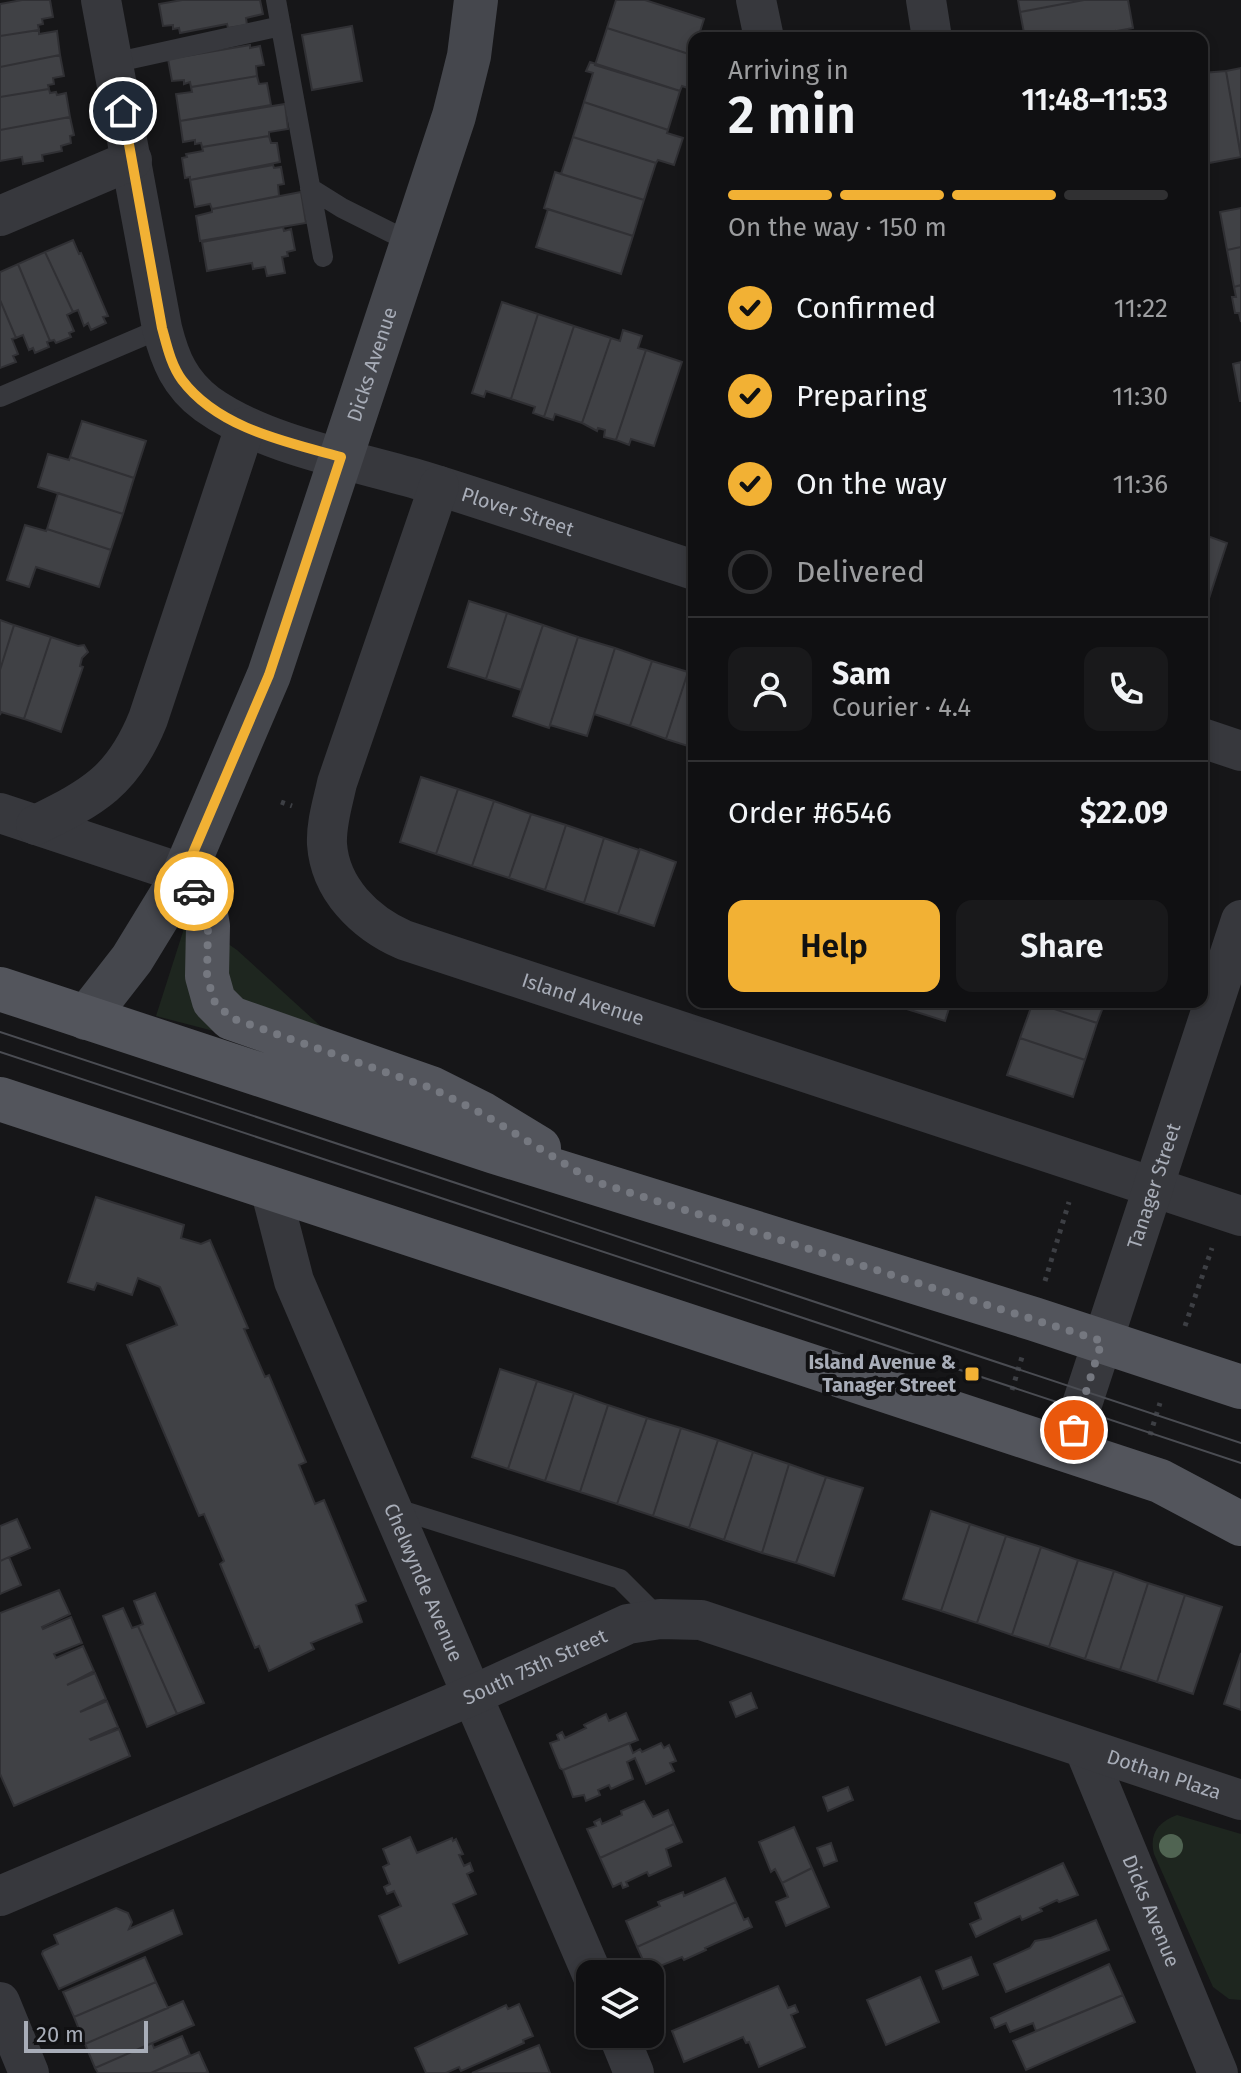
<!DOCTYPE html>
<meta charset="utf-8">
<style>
:root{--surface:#101012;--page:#19191b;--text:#f1f3f6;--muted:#9c9d9f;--line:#303032;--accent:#f2b134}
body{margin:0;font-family:"Fira Sans",sans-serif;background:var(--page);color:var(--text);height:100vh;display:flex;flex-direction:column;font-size:30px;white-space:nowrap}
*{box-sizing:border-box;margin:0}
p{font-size:26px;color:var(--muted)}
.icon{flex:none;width:44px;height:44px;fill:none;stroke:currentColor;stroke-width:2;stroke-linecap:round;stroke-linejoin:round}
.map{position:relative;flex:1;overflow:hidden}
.drawer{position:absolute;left:688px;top:32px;width:520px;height:976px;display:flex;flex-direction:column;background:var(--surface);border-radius:16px;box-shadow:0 4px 12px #0003,0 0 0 2px var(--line)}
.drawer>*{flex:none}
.buttons{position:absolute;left:576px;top:1960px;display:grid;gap:16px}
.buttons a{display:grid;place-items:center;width:88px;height:88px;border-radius:16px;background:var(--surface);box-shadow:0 4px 12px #0003,0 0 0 2px var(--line);font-size:40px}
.scale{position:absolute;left:24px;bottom:20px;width:124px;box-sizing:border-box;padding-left:8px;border:4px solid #a8adb8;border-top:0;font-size:22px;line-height:28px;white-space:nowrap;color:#a8adb8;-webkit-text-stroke:6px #111113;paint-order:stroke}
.pin{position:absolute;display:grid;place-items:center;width:68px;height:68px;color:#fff;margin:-34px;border:4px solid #fff;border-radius:50%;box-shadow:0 2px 8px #0007}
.courier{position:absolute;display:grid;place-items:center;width:80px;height:80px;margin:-40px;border:6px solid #f2b134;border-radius:50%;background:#fff;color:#222;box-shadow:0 2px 10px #0007}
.head em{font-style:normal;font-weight:600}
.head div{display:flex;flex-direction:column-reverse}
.head{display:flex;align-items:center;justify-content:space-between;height:136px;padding:0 40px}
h1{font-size:52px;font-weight:600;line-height:60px}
.bar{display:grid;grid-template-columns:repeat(4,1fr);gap:12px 8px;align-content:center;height:96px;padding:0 40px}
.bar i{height:10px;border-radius:6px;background:var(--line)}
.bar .on{background:var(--accent)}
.bar p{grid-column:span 4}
.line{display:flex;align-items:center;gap:20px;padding:0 40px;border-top:2px solid var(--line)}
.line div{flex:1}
.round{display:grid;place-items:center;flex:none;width:84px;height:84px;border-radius:16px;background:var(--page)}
ol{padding:0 40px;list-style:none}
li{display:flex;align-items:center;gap:24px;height:88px}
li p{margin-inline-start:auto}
li .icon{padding:8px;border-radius:50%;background:var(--accent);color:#111;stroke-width:4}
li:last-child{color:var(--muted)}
li i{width:44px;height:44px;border:4px solid var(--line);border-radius:50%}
.action{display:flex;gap:16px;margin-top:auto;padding:16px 40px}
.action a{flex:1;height:92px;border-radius:16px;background:var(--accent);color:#111;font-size:32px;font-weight:600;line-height:92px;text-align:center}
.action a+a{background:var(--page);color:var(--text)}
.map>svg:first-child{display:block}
.green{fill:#1e261f}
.building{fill:#404145;stroke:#303034;stroke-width:2}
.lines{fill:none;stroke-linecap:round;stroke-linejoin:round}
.path{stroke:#3d3f44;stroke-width:5;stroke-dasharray:4 6;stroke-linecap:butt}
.lane{stroke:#37383d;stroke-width:20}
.street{stroke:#37383d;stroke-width:40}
.secondary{stroke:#45474d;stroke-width:44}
.primary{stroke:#53555c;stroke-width:44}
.tram{stroke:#4a4c52;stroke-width:2}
.tree{fill:#506452}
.done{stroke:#757880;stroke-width:8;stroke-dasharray:0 14.4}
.route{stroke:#f2b134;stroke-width:10}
.poi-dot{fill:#f2b134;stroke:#111113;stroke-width:3}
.labels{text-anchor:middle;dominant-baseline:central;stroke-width:8;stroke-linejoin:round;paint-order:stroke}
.street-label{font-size:20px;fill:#a8adb8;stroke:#111113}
.poi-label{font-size:20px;font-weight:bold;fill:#a8adb8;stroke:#111113;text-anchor:end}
</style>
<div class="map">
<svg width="1241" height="2073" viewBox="0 0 1241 2073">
<rect width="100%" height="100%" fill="#161618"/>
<path class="green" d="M 188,916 L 237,950 L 371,1072 L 156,1016 Z
M 1177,1815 L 1241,1834 L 1241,2000 L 1229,1999 L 1213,1987 L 1154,1854 C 1149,1834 1158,1822 1177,1815 Z"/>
<path class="building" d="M 22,0 L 50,0 L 53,17 L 42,19 L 43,24 L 38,25 L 39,30 L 0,36 L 0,4 Z
M 182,0 L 260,0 L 263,14 L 246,18 L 247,25 L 228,28 L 227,24 L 180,33 L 179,28 L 173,29 L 173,25 L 163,26 L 159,4 Z
M 616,0 L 645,0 L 704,19 L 698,38 L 694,38 L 692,55 L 607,28 Z
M 1018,0 L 1084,0 L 1020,12 Z
M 1084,0 L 1128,0 L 1133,28 L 1079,38 L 1025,38 L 1020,12 Z
M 352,26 L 362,81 L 312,90 L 302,35 Z
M 607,28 L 692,55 L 690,63 L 694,64 L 694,90 L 682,86 L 680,91 L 595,65 Z
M 39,30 L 39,34 L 57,31 L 60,55 L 0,67 L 0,36 Z
M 1115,31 L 1116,35 L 1129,32 L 1130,38 L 1079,38 Z
M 250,45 L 250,48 L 260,46 L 264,65 L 256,66 L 257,76 L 191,87 L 190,82 L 184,84 L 184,80 L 172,81 L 168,59 Z
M 60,55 L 64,76 L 53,78 L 54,84 L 48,85 L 49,89 L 0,97 L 0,67 Z
M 590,62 L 680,91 L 668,130 L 584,102 L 593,73 L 586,71 Z
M 1241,68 L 1241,156 L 1226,71 Z
M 1226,71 L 1241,157 L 1204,164 L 1202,73 Z
M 257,76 L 259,84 L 267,83 L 271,105 L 180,121 L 176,94 L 192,92 L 191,87 Z
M 49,89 L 50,93 L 56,92 L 57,95 L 66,93 L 70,117 L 0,130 L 0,97 Z
M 584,102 L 668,130 L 667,133 L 683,138 L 674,165 L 658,160 L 656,163 L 573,137 Z
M 285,104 L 288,129 L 269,132 L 269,136 L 202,147 L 201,143 L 195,144 L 195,140 L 183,142 L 180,121 Z
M 70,117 L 74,135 L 70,136 L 71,143 L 61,146 L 62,151 L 42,155 L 43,161 L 23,164 L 22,157 L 0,161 L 0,130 Z
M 269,136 L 271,143 L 277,143 L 280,162 L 190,180 L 190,177 L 185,178 L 182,158 L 187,157 L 186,154 L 203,151 L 202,147 Z
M 573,137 L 656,163 L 644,200 L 561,174 Z
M 273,165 L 274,168 L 281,167 L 284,184 L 278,185 L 279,196 L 212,209 L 210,204 L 195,207 L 190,180 Z
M 555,172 L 644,200 L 633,236 L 544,208 Z
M 301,192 L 306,223 L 200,241 L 196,216 L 212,212 L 212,209 Z
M 1241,208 L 1241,247 L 1227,250 L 1220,212 Z
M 548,209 L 633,236 L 621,274 L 536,247 Z
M 283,227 L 284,231 L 291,229 L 295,250 L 287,252 L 288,256 L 282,257 L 285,273 L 267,276 L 265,267 L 253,269 L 252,263 L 207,271 L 202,242 Z
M 73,240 L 79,254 L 81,253 L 108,316 L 103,317 L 106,323 L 91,330 L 88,323 L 84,326 L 78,310 L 73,312 L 45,252 Z
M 1241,247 L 1241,285 L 1234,287 L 1227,250 Z
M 45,252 L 73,312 L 67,315 L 74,331 L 69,333 L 71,337 L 56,343 L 54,340 L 50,341 L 18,264 Z
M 18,264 L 50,341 L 47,342 L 49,347 L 35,353 L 33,348 L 29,350 L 23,335 L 16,338 L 0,300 L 0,272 Z
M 1241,285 L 1241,322 L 1239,313 L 1235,313 L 1232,297 L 1236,297 L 1234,287 Z
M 0,300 L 16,338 L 12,339 L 18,354 L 13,356 L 16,362 L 0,368 Z
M 502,302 L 538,314 L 511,399 L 486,391 L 484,397 L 472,393 Z
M 538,314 L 574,326 L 544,417 L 533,413 L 535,407 L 511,399 Z
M 574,326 L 611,338 L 582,423 L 555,414 L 553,420 L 544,417 Z
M 623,330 L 642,336 L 638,348 L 646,350 L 616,440 L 604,437 L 605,430 L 598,428 L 597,431 L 582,423 L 611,338 L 620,341 Z
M 646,350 L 682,362 L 654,446 L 631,439 L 629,445 L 616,440 Z
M 1241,362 L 1241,401 L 1240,401 L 1233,364 Z
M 82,421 L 146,441 L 134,478 L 70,457 Z
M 48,454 L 69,460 L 70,457 L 134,478 L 123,514 L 38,487 Z
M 58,493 L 123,514 L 111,550 L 47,529 Z
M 25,525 L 46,531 L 47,529 L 111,550 L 99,587 L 36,567 L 29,587 L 7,580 Z
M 1202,534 L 1227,543 L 1202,620 Z
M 469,601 L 507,613 L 486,679 L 448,667 Z
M 507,613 L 543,625 L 521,690 L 486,679 Z
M 0,620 L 14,625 L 0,670 Z
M 14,625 L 51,637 L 24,719 L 1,712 L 0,715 L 0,670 Z
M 543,625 L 578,637 L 549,728 L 513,716 Z
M 51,637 L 78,646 L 84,645 L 88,652 L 82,658 L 80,666 L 83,667 L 61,732 L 24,719 Z
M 578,637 L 615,648 L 587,736 L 550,725 Z
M 615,648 L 652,661 L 630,726 L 594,714 Z
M 652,661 L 688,672 L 666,739 L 630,726 Z
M 688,672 L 694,674 L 694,748 L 666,739 Z
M 421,777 L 458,789 L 436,854 L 400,842 Z
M 458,789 L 494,801 L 472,866 L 436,854 Z
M 494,801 L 531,814 L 509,878 L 472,866 Z
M 531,814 L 566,825 L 545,890 L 509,878 Z
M 566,825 L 604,838 L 584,903 L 545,890 Z
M 604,838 L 639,850 L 618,914 L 584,903 Z
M 640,849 L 676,862 L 654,926 L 618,914 Z
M 909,1002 L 951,1002 L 945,1021 L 907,1009 Z
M 1033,1002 L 1105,1002 L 1097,1023 Z
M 1033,1002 L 1097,1023 L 1085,1060 L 1020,1038 Z
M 1020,1038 L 1085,1060 L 1073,1097 L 1007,1075 Z
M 96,1197 L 184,1225 L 181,1238 L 201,1244 L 210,1240 L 248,1328 L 244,1329 L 265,1377 L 269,1375 L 306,1462 L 299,1465 L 315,1504 L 324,1500 L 366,1601 L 356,1605 L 362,1622 L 311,1643 L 314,1649 L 269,1671 L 259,1646 L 255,1648 L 220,1564 L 224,1561 L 204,1514 L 199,1516 L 127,1345 L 177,1325 L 160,1287 L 138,1278 L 132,1295 L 97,1283 L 94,1290 L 68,1282 Z
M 500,1369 L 537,1381 L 508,1469 L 472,1457 Z
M 537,1381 L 574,1393 L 545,1481 L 508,1469 Z
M 574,1393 L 608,1405 L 580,1492 L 545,1481 Z
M 608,1405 L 647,1418 L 617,1504 L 580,1492 Z
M 647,1418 L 681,1428 L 653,1516 L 617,1504 Z
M 681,1428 L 718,1440 L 689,1528 L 653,1516 Z
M 718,1440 L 753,1452 L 724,1540 L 689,1528 Z
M 753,1452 L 789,1464 L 762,1553 L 724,1540 Z
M 789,1464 L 826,1477 L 796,1563 L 762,1553 Z
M 826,1477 L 863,1488 L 834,1576 L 796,1563 Z
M 931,1511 L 970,1524 L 941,1611 L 903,1599 Z
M 17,1519 L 30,1548 L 0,1561 L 0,1526 Z
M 970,1524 L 1006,1536 L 977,1623 L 941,1611 Z
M 1006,1536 L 1041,1547 L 1012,1635 L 977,1623 Z
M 1041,1547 L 1078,1560 L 1049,1647 L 1012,1635 Z
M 9,1557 L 21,1585 L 0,1594 L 0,1561 Z
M 1078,1560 L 1114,1571 L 1085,1659 L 1049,1647 Z
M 1114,1571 L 1148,1583 L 1120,1670 L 1085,1659 Z
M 1148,1583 L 1185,1595 L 1157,1682 L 1120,1670 Z
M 59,1590 L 70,1614 L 42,1627 L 43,1629 L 71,1617 L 82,1643 L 54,1654 L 56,1658 L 83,1646 L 94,1671 L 67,1685 L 95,1673 L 106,1699 L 80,1712 L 107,1701 L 118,1727 L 90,1739 L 91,1740 L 119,1729 L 130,1756 L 14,1806 L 0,1774 L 0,1613 Z
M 155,1593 L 204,1703 L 177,1714 L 138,1626 L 143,1624 L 134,1601 Z
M 1185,1595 L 1222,1607 L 1193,1694 L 1157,1682 Z
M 123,1608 L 132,1628 L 138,1626 L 177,1714 L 147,1727 L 103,1616 Z
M 1241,1653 L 1241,1710 L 1224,1704 Z
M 751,1693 L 757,1708 L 736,1717 L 730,1702 Z
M 626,1713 L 638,1740 L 563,1770 L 560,1768 L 550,1743 L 559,1740 L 557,1735 L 562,1732 L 565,1738 L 586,1728 L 584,1725 L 606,1714 L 609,1721 Z
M 629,1743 L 633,1753 L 640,1749 L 642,1752 L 661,1743 L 664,1748 L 669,1745 L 676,1761 L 670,1763 L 674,1771 L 646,1784 L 635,1758 L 627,1762 L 633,1779 L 611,1789 L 609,1785 L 598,1790 L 600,1795 L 586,1801 L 584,1795 L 573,1797 L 563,1770 Z
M 848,1787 L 853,1800 L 828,1811 L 823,1797 Z
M 644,1801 L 653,1817 L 668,1810 L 674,1824 L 600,1858 L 587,1829 L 596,1826 L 594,1822 L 600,1819 L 602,1824 L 622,1815 L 621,1811 Z
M 674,1824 L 682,1842 L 666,1849 L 671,1866 L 649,1876 L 647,1872 L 626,1882 L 628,1886 L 623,1888 L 621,1883 L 613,1887 L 600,1858 Z
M 794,1827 L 812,1868 L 782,1883 L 775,1869 L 771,1872 L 759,1842 Z
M 410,1837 L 417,1853 L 452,1838 L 453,1841 L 456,1839 L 463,1854 L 459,1855 L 464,1866 L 470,1863 L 473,1871 L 467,1874 L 476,1894 L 453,1904 L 467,1934 L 399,1963 L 379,1916 L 401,1906 L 394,1891 L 387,1894 L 384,1887 L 390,1884 L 383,1867 L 389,1864 L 383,1849 Z
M 831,1843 L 837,1861 L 824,1866 L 817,1848 Z
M 1063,1863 L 1078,1895 L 1059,1902 L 1057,1900 L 1040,1908 L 1042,1911 L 1022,1920 L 1020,1916 L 976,1937 L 970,1924 L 981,1919 L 975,1903 Z
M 812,1868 L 829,1907 L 786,1926 L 776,1902 L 788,1897 L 782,1883 Z
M 725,1878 L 736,1902 L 637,1947 L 626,1921 L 660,1906 L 658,1902 L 683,1892 L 684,1896 Z
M 736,1902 L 744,1920 L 748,1918 L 752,1927 L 705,1948 L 706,1950 L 684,1960 L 682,1957 L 648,1971 L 637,1947 Z
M 116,1908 L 128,1913 L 132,1922 L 129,1929 L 173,1910 L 182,1934 L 59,1989 L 42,1954 L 43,1951 L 58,1944 L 54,1935 Z
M 1096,1920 L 1109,1950 L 1006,1992 L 994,1964 L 1030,1948 L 1035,1941 L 1051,1938 Z
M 145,1957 L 156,1982 L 74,2017 L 63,1992 Z
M 971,1957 L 978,1975 L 943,1989 L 936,1971 Z
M 1109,1964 L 1123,1995 L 1036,2031 L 1033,2023 L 1010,2032 L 1006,2023 L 995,2028 L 991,2018 Z
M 920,1977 L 939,2022 L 886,2045 L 867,2000 Z
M 156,1982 L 168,2008 L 85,2044 L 74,2017 Z
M 778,1986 L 788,2008 L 795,2005 L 798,2012 L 791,2015 L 805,2047 L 759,2067 L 749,2042 L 746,2043 L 743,2037 L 684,2062 L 672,2031 Z
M 1123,1995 L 1135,2022 L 1026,2070 L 1013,2041 Z
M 183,2001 L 194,2025 L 95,2068 L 85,2044 Z
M 519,2004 L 533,2036 L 523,2040 L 524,2043 L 461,2071 L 459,2067 L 446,2073 L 426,2073 L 415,2048 L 506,2005 L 508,2009 Z
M 182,2036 L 190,2055 L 151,2073 L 98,2073 L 95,2068 L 152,2043 L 154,2048 Z
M 539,2045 L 550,2073 L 472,2073 Z
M 199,2052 L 208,2072 L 205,2073 L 151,2073 Z"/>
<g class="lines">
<path class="path" d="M 281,802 L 292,806
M 1045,1281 L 1069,1202
M 1185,1326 L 1212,1248
M 1012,1390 L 1022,1357
M 1150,1435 L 1160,1403"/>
<path class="lane" d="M 276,0 L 323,257
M 113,63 L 281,26
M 310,188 L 342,208 L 412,243
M 0,397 L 162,328
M 391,1507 L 620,1579 L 660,1619"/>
<g class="street">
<path id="s1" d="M 101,0 L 162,328 C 170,360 180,384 207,404 C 264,445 356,461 423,481 C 514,509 604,541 694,570"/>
<path d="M 756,0 L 764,38"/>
<path d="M 926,0 L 932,38"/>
<path d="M 0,216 L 132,160"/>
<path id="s2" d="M 439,486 L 337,783 C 333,802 326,823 327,844 C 330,889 365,923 404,940 L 1241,1216"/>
<path d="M 1202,738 L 1241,751"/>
<path d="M 0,813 L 184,874"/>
<path d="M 36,825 C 93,797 123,781 148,719 L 245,427"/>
<path id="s3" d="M 270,1188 L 294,1281 L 592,1974"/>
<path id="s4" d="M 1067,1450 L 1241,920"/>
<path id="s5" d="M 1085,1750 L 1218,2073"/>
<path id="s6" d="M 0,1896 L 473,1695 L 628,1624 L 660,1619 L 701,1620 L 1241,1800"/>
<path d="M 0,2002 L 29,2073"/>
<path d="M 618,2034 L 634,2073"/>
</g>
<path class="secondary" id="s7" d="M 86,1018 L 132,959 L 184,874 L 269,675 L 454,116 L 469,56 L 476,0"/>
<path class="primary" d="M 184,874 L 205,909 L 208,926 L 207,976 L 214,1001 L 231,1018 L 431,1088 L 483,1114 L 539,1148
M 0,989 L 495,1152 L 1034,1319 L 1241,1387
M 0,1099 L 1160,1481 L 1241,1524"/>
<path class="tram" d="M 0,1032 L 1241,1443
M 0,1052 L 1241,1463"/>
</g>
<circle class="tree" cx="1171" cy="1846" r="12"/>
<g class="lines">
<path class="done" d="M 194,891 L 205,909 L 208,926 L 207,976 L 214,1001 L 231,1018 L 431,1088 L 483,1114 L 593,1181 L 1102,1341 L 1074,1430"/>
<path class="route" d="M 123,111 L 162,328 C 167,346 171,365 182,380 C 218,428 286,442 341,457 L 269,675 L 184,874 L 194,891"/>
</g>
<rect class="poi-dot" x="964" y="1366" width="16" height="16" rx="4"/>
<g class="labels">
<g class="street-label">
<text stroke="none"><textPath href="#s7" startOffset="718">Dicks Avenue</textPath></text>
<text stroke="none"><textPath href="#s1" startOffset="754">Plover Street</textPath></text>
<text stroke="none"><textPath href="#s2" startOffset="694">Island Avenue</textPath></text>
<text stroke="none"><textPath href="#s4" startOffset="278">Tanager Street</textPath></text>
<text stroke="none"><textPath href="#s3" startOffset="424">Chelwynde Avenue</textPath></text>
<text stroke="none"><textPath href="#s6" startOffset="582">South 75th Street</textPath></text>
<text stroke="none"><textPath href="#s6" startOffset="1246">Dothan Plaza</textPath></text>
<text stroke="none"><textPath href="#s5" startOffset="174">Dicks Avenue</textPath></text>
</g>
<g class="poi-label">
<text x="956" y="1362">Island Avenue &amp;<tspan x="956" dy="23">Tanager Street</tspan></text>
</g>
</g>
</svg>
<div class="buttons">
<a><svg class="icon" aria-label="layers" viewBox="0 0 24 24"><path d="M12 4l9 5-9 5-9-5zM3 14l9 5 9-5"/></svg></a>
</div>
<div class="scale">20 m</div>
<div class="pin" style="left:1074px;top:1430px;background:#ea580c"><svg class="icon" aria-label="bag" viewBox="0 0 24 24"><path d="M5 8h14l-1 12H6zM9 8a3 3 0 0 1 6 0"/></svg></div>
<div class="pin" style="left:123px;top:111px;background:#1f2937"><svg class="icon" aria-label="home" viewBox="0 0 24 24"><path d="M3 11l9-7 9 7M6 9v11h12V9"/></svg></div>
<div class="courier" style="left:194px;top:891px"><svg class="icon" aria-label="car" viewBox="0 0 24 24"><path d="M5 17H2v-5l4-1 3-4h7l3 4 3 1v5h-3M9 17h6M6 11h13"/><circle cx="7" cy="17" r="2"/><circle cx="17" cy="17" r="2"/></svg></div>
<section class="drawer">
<div class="head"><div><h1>2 min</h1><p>Arriving in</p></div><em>11:48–11:53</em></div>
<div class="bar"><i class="on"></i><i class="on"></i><i class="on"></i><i></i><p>On the way · 150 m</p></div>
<ol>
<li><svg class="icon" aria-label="check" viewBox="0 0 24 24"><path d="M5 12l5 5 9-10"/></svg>Confirmed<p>11:22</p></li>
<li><svg class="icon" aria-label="check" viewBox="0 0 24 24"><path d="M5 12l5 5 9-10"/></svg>Preparing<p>11:30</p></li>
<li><svg class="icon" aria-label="check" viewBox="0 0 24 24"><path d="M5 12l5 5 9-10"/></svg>On the way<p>11:36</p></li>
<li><i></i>Delivered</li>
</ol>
<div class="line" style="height:144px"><a class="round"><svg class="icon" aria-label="person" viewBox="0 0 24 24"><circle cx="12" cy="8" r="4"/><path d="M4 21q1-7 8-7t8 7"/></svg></a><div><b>Sam</b><p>Courier · 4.4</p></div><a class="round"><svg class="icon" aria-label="phone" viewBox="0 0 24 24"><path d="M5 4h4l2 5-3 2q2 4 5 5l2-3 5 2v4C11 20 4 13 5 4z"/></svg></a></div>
<div class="line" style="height:104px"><div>Order #6546</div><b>$22.09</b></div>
<div class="action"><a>Help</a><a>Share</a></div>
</section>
</div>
